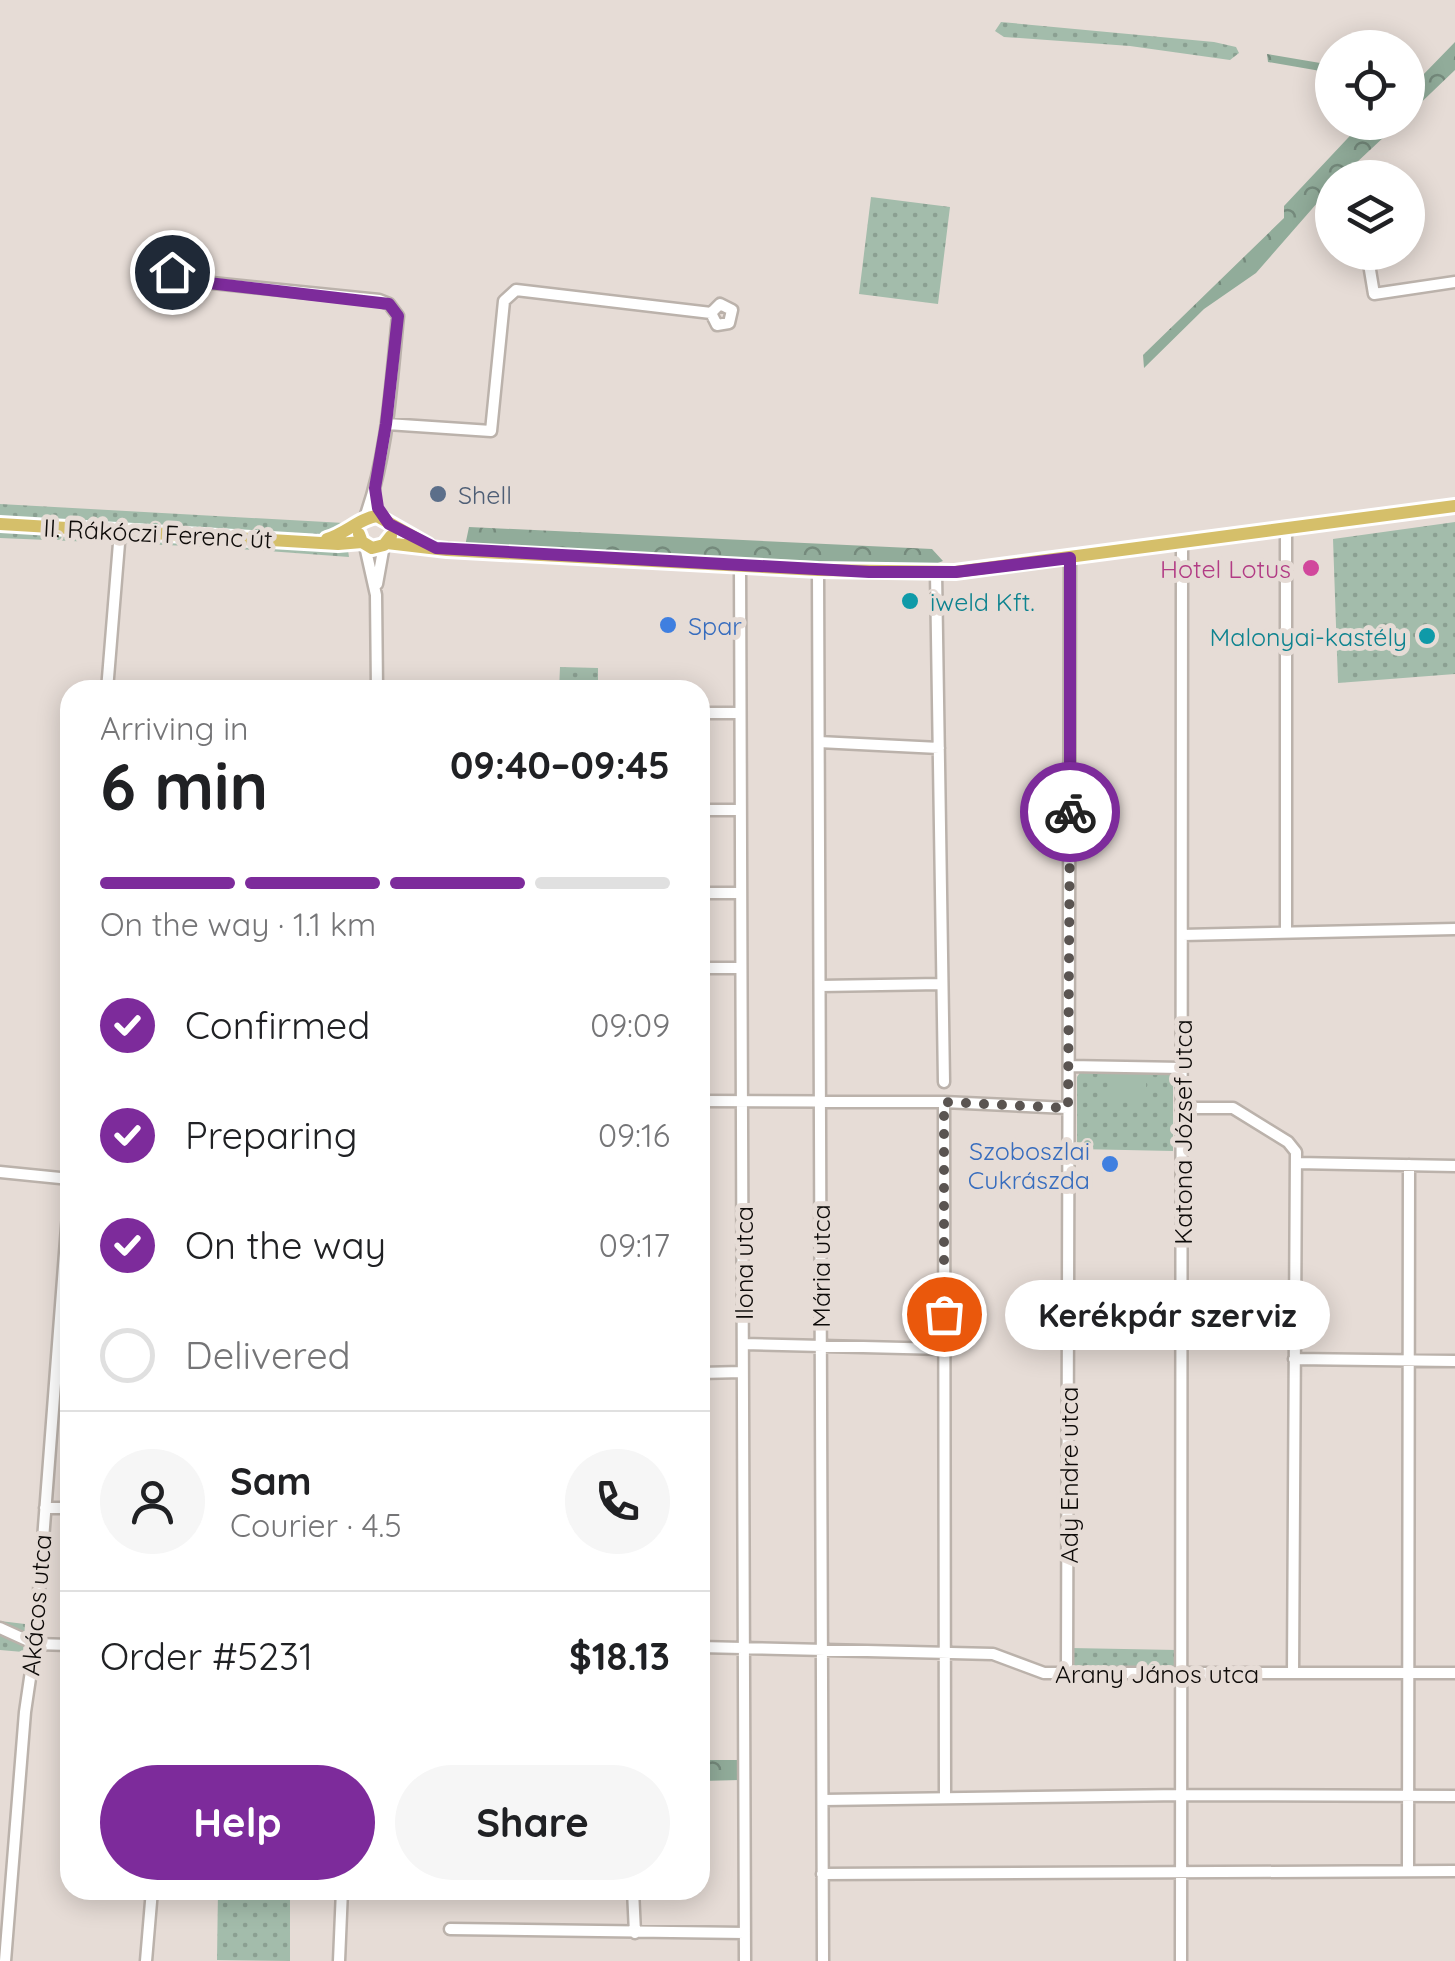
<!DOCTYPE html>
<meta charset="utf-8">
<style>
:root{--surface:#fff;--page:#f6f6f6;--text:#202124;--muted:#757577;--line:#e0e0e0;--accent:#7d2b9b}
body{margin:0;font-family:Quicksand,sans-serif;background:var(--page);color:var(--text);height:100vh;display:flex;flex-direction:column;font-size:38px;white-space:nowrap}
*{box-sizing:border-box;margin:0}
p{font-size:32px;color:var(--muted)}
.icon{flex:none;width:55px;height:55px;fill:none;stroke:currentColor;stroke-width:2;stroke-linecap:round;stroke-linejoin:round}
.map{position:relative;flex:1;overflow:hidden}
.drawer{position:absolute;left:60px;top:680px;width:650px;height:1220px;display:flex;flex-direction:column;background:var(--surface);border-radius:30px;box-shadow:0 5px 25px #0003}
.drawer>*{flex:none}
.tools{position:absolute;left:1315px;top:30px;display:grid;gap:20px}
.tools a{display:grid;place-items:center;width:110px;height:110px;border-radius:50%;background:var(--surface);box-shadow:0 5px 25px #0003;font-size:50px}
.pin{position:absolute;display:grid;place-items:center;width:85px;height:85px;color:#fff;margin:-42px;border:5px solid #fff;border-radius:50%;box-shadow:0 2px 10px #0007}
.courier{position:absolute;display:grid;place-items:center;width:100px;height:100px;margin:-50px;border:8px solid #7d2b9b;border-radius:50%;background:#fff;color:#222;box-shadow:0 2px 12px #0007}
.bubble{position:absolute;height:70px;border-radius:35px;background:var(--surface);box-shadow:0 5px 25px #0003;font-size:32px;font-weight:700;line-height:70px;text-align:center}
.summary em{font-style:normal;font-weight:700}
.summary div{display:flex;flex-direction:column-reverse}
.summary{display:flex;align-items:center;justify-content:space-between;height:170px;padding:0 40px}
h1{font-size:65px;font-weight:700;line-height:75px}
.bar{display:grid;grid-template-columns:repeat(4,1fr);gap:15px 10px;align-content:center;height:120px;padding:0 40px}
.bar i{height:12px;border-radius:8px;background:var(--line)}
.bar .on{background:var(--accent)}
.bar p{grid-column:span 4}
.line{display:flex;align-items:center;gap:25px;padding:0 40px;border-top:2px solid var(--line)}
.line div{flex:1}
.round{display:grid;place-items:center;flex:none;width:105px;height:105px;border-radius:52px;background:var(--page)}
ol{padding:0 40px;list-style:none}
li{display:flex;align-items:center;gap:30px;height:110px}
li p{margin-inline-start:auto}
li .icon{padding:10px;border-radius:50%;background:var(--accent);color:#fff;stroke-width:4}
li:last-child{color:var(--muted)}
li i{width:55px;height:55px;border:5px solid var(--line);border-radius:50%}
.primary-button{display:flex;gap:20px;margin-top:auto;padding:20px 40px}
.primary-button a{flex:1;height:115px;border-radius:60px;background:var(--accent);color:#fff;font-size:40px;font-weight:700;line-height:115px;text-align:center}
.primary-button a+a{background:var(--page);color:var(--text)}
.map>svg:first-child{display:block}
.green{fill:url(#green-dots)}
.forest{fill:url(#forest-crowns)}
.pitch{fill:#a3bcab}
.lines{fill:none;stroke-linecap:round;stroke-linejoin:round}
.minor-casing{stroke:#bbb2ab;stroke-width:15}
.major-casing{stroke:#fff;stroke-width:18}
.minor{stroke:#fff;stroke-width:10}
.major{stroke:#d5bf6a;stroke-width:12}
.done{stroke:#5a5451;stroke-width:10;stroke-dasharray:0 18}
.route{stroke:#7d2b9b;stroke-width:12}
.service-dot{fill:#5c6f8a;stroke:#e6dcd6;stroke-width:4}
.hotel-dot{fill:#d1479c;stroke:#e6dcd6;stroke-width:4}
.culture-dot{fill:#0f9aa8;stroke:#e6dcd6;stroke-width:4}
.shop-dot{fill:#3f7fe0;stroke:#e6dcd6;stroke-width:4}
.labels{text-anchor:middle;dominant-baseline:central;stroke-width:10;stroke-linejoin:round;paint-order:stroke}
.service-label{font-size:25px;fill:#4e5e75;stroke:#e6dcd6;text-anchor:start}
.street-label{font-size:25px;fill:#0e0b09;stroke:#e6dcd6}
.hotel-label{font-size:25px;fill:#b23c85;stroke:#e6dcd6;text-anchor:end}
.culture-label{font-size:25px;fill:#0d838f;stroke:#e6dcd6;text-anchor:start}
.shop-label{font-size:25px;fill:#366cbe;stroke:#e6dcd6;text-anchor:start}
</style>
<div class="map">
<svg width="1455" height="1961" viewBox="0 0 1455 1961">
<defs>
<pattern id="green-dots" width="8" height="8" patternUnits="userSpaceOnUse" patternTransform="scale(2.5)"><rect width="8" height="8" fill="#a3bcab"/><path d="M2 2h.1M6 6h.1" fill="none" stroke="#8ba092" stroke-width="1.8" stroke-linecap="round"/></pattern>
<pattern id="forest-crowns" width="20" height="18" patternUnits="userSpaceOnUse" patternTransform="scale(2.5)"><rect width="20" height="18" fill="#91ac9a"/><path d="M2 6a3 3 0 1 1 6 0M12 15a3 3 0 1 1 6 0" fill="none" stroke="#758a7c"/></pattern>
</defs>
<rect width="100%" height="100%" fill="#e6dcd6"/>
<path class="green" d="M 1001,22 L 1214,42 L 1236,47 L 1239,53 L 1230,60 L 1130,46 L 1004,37 L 995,31 Z
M 871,197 L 950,207 L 938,304 L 859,294 Z
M 0,504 L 344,523 L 349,557 L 212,547 L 0,538 Z
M 1455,522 L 1455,674 L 1338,683 L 1333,539 Z
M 560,667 L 598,668 L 598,690 L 559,690 Z
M 1081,1071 L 1173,1073 L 1173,1151 L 1077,1149 L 1077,1077 Z
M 0,1621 L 25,1624 L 23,1652 L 0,1650 Z
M 1071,1648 L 1177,1650 L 1177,1670 L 1075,1669 L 1071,1662 Z
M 218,1890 L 290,1890 L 290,1961 L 217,1960 Z"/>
<path class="forest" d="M 1455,42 L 1455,70 L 1408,115 L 1408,77 L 1420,78 Z
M 1267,54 L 1332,65 L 1332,73 L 1268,62 Z
M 1362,123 L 1399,123 L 1341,177 L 1332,178 L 1332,186 L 1256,273 L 1204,309 L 1144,368 L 1143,355 L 1284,218 L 1284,206 Z
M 469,527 L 932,549 L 943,561 L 930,566 L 465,546 Z
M 700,1760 L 740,1760 L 740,1780 L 700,1781 Z"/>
<path class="pitch" d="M 1111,1074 L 1146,1074 L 1146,1100 L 1111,1100 Z"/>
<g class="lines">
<g class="minor-casing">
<path id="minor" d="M 1367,252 L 1374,294 L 1455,282
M 173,279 L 172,272 L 160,267 L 151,277 L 159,288 L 166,288 L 173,279 L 379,300 L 389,304 L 398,316 C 391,384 388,456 364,520
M 387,424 L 491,431 L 504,301 L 516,290 L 711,313 L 720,304 L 732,310 L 729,323 L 717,325 L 711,313
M 365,546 L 376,595 L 377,690
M 740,565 L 745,1961
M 818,570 L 823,1961
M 936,573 L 944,1082
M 377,584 L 384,545
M 107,690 L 120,531
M 700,713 L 740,713
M 819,742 L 939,748
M 700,810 L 740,810
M 700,893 L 741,893
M 1286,930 L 1286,529
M 1182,935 L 1455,929
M 700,968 L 741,968
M 820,986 L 941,984
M 1069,1066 L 1182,1068
M 700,1101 L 944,1102 L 1067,1108
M 944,1102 L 945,1796
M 1183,1108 L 1233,1108 L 1288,1142 L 1296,1152 L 1293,1673
M 1296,1163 L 1455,1166
M 0,1172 L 70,1179
M 743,1344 L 944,1349
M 1294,1359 L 1455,1361
M 700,1373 L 742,1372
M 45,1508 L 70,1508
M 0,1628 L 35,1644 L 70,1645
M 700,1647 L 993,1654 L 1044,1673 L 1455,1673
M 1067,1672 L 1070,558
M 823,1800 L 1182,1795 L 1455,1796
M 1408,1871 L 1409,1165
M 822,1874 L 1455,1871
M 633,1890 L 635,1933
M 450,1929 L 745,1933
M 5,1961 L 25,1712 L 35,1644 L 70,1188
M 146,1961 L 152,1890
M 339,1961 L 342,1890
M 1181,1961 L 1182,543"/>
</g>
<g class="major-casing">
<path id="major" d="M 0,524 L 338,544 L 362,542
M 359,534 L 362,542 L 372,548 L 384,545 L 391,536
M 327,539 C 345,534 360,518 377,516 L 428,545
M 387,543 L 447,550 L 818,570 L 955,572 L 1455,506"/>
</g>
<use href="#minor" class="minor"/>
<use href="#major" class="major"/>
</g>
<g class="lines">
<path class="done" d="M 944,1314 L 944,1102 L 1068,1108 L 1070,812"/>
<path class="route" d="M 172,272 L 174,279 L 389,304 L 398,316 L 386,424 L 375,488 L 378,508 L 389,524 L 436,548 L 869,572 L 956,572 L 1070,558 L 1070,812"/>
</g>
<circle class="service-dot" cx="438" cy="494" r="10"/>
<circle class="hotel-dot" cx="1311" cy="568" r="10"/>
<g class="culture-dot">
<circle cx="910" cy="601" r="10"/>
<circle cx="1427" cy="636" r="10"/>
</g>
<g class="shop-dot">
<circle cx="668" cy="625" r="10"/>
<circle cx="1110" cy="1164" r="10"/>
</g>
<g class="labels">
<g class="service-label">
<text x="458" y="494">Shell</text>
</g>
<g class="street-label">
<text transform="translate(158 533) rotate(3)">II. Rákóczi Ferenc út</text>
<text transform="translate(1182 1132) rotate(-90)">Katona József utca</text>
<text transform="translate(743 1263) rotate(-90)">Ilona utca</text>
<text transform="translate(820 1266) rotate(-90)">Mária utca</text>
<text transform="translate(1068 1475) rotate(-90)">Ady Endre utca</text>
<text transform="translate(36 1605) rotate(-85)">Akácos utca</text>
<text x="1157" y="1673">Arany János utca</text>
</g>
<g class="hotel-label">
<text x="1291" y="568">Hotel Lotus</text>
</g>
<g class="culture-label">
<text x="930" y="601">iweld Kft.</text>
<text x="1407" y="636" text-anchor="end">Malonyai-kastély</text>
</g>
<g class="shop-label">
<text x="688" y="625">Spar</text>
<text x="1090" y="1150" text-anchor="end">Szoboszlai<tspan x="1090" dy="29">Cukrászda</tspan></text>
</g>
</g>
</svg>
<div class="tools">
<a><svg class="icon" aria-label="locate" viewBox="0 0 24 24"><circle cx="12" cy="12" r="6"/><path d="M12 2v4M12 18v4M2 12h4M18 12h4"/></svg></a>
<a><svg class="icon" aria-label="layers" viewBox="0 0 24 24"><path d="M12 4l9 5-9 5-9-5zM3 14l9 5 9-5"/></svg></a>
</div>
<div class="pin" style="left:944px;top:1314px;background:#ea580c"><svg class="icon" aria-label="bag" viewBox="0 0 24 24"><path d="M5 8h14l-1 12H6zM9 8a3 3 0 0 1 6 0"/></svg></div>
<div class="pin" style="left:172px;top:272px;background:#1f2937"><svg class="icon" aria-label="home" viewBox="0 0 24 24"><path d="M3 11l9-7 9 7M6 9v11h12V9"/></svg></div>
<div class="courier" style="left:1070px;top:812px"><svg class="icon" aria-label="bike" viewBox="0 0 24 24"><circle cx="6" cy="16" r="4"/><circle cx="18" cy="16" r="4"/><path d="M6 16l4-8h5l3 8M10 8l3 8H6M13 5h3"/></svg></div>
<div class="bubble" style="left:1005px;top:1280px;width:325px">Kerékpár szerviz</div>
<section class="drawer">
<div class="summary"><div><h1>6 min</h1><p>Arriving in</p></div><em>09:40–09:45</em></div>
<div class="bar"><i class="on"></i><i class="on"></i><i class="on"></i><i></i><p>On the way · 1.1 km</p></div>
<ol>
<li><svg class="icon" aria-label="check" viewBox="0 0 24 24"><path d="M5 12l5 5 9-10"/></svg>Confirmed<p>09:09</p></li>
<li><svg class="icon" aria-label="check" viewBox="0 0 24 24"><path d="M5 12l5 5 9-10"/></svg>Preparing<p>09:16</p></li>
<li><svg class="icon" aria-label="check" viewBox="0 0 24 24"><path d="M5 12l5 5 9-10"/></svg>On the way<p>09:17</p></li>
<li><i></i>Delivered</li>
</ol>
<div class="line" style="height:180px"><a class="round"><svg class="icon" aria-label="person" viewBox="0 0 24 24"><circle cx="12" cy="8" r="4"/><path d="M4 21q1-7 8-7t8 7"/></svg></a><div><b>Sam</b><p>Courier · 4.5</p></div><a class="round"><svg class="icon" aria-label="phone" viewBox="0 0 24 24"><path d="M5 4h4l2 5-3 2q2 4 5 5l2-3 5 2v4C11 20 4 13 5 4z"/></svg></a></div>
<div class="line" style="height:130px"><div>Order #5231</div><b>$18.13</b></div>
<div class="primary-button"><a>Help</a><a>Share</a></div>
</section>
</div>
